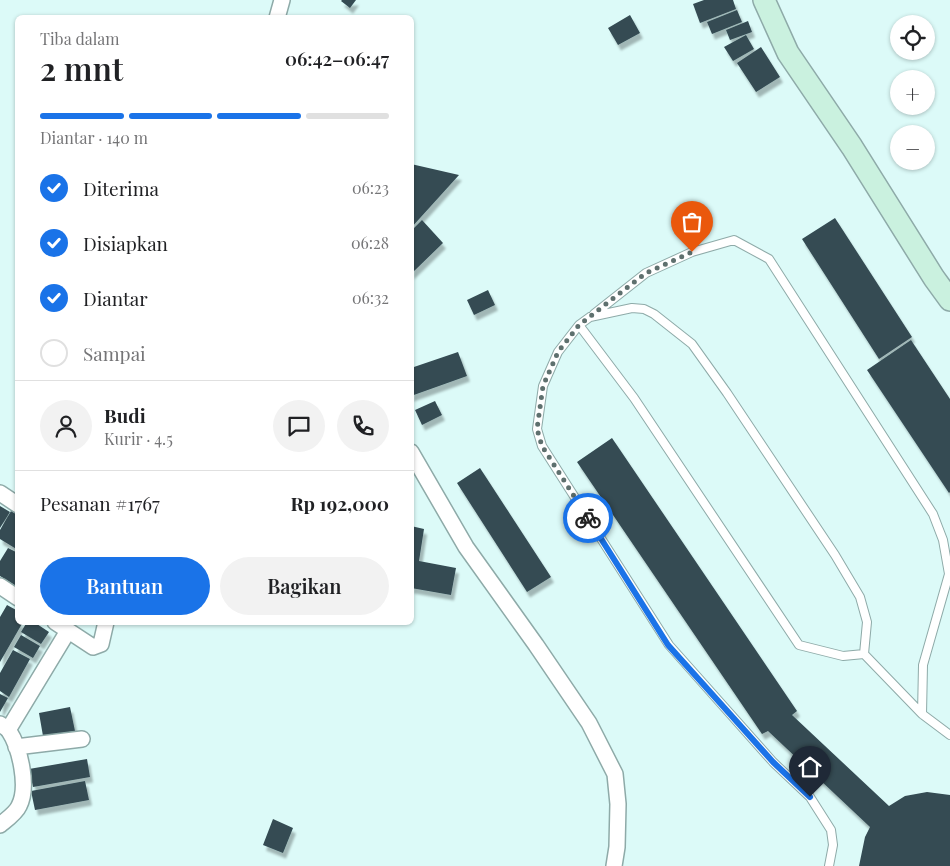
<!DOCTYPE html>
<html lang="id">
<meta charset="utf-8">
<style>
:root{--surface:#fff;--page:#f2f2f2;--text:#202124;--muted:#757577;--line:#e0e0e0;--accent:#1a73e8}
body{margin:0;font-family:"Playfair Display",serif;background:var(--page);color:var(--text);height:100vh;display:flex;flex-direction:column;font-size:19px;white-space:nowrap}
*{box-sizing:border-box;margin:0}
p{font-size:16px;color:var(--muted)}
.icon{flex:none;width:28px;height:28px;fill:none;stroke:currentColor;stroke-width:2;stroke-linecap:round;stroke-linejoin:round}
.map{position:relative;flex:1;overflow:hidden}
.details{position:absolute;left:15px;top:15px;width:399px;height:610px;display:flex;flex-direction:column;background:var(--surface);border-radius:8px;box-shadow:0 1px 4px #0004}
.details>*{flex:none}
.tools{position:absolute;left:890px;top:15px;display:grid;gap:10px}
.tools a{display:grid;place-items:center;width:45px;height:45px;border-radius:50%;background:var(--surface);box-shadow:0 1px 4px #0004;font-size:25px}
.pin{position:absolute;display:grid;place-items:center;width:42px;height:42px;color:#fff;margin:-51px -21px;border-radius:50% 50% 50% 0;rotate:-45deg;box-shadow:0 0 5px #0007}
.pin .icon{rotate:45deg}
.courier{position:absolute;display:grid;place-items:center;width:50px;height:50px;margin:-25px;border:4px solid #1a73e8;border-radius:50%;background:#fff;color:#222;box-shadow:0 1px 6px #0007}
.headline em{font-style:normal;font-weight:600}
.headline div{display:flex;flex-direction:column-reverse}
.headline{display:flex;align-items:center;justify-content:space-between;height:85px;padding:0 25px}
h1{font-size:32px;font-weight:600;line-height:38px}
.bar{display:grid;grid-template-columns:repeat(4,1fr);gap:8px 5px;align-content:center;height:60px;padding:0 25px}
.bar i{height:6px;border-radius:4px;background:var(--line)}
.bar .active{background:var(--accent)}
.bar p{grid-column:span 4}
.line{display:flex;align-items:center;gap:12px;padding:0 25px;border-top:1px solid var(--line)}
.line div{flex:1}
.round{display:grid;place-items:center;flex:none;width:52px;height:52px;border-radius:26px;background:var(--page)}
ol{padding:0 25px;list-style:none}
li{display:flex;align-items:center;gap:15px;height:55px}
li p{margin-inline-start:auto}
li .icon{padding:5px;border-radius:50%;background:var(--accent);color:#fff;stroke-width:4}
li:last-child{color:var(--muted)}
li i{width:28px;height:28px;border:2px solid var(--line);border-radius:50%}
.primary-button{display:flex;gap:10px;margin-top:auto;padding:10px 25px}
.primary-button a{flex:1;height:58px;border-radius:30px;background:var(--accent);color:#fff;font-size:20px;font-weight:600;line-height:58px;text-align:center}
.primary-button a+a{background:var(--page);color:var(--text)}
.map>svg:first-child{display:block}
.building{fill:#344b53;filter:url(#shadow)}
.lines{fill:none;stroke-linecap:round;stroke-linejoin:round}
.lane-casing{stroke:#8eaaa8;stroke-width:10}
.street-casing{stroke:#8eaaa8;stroke-width:18}
.secondary-casing{stroke:#8eaaa8;stroke-width:24}
.lane{stroke:#fff;stroke-width:8}
.street{stroke:#fff;stroke-width:15}
.secondary{stroke:#caf1df;stroke-width:21}
.done{stroke:#5e706e;stroke-width:5;stroke-dasharray:0 9}
.route{stroke:#1a73e8;stroke-width:6}
</style>
<div class="map">
<svg width="950" height="866" viewBox="0 0 950 866">
<defs>
<filter id="shadow"><feDropShadow dx="3" dy="5.5" stdDeviation="1" flood-color="#0004"/></filter>
</defs>
<rect width="100%" height="100%" fill="#dcfaf8"/>
<path class="building" d="M 342,0 L 356,0 L 350,8 L 341,1 Z
M 704,0 L 733,0 L 736,9 L 700,23 L 693,4 Z
M 737,10 L 742,22 L 712,34 L 707,22 Z
M 630,15 L 640,33 L 618,45 L 608,28 Z
M 748,21 L 752,32 L 730,40 L 726,30 Z
M 746,35 L 754,49 L 733,61 L 724,47 Z
M 761,47 L 780,77 L 756,92 L 737,63 Z
M 411,164 L 459,175 L 411,228 Z
M 835,218 L 912,337 L 879,359 L 802,239 Z
M 422,220 L 443,243 L 411,274 L 411,231 Z
M 488,290 L 495,305 L 474,315 L 467,300 Z
M 911,340 L 950,399 L 950,492 L 949,493 L 867,370 Z
M 458,352 L 467,376 L 411,396 L 411,368 Z
M 435,401 L 442,415 L 422,425 L 415,410 Z
M 612,438 L 797,711 L 792,715 L 889,806 L 905,796 L 927,792 L 950,795 L 950,866 L 859,866 L 865,837 L 870,827 L 768,731 L 762,734 L 577,462 Z
M 480,468 L 551,577 L 527,592 L 457,483 Z
M 0,506 L 10,512 L 0,528 Z
M 11,511 L 18,515 L 18,550 L 0,539 L 0,530 Z
M 411,526 L 424,529 L 419,561 L 456,568 L 451,595 L 411,588 Z
M 8,548 L 18,553 L 18,587 L 0,576 L 0,561 Z
M 7,605 L 18,611 L 18,622 L 23,622 L 0,662 L 0,617 Z
M 27,622 L 34,622 L 49,632 L 41,644 L 21,632 Z
M 21,635 L 40,646 L 33,658 L 14,647 Z
M 13,650 L 30,659 L 9,697 L 0,691 L 0,673 Z
M 0,694 L 8,698 L 0,712 Z
M 70,707 L 75,731 L 43,736 L 39,713 Z
M 87,759 L 90,777 L 33,787 L 29,769 Z
M 85,781 L 89,800 L 35,810 L 31,791 Z
M 273,819 L 293,828 L 283,853 L 263,845 Z"/>
<g class="lines">
<g class="lane-casing">
<path id="lane" d="M 594,314 L 646,273 L 692,252 L 734,240 L 769,259 L 933,514 L 943,540 L 949,574 L 923,665 L 922,714 L 950,735
M 579,325 L 558,352 L 543,386 L 537,429 L 542,446 L 669,645 L 773,762 L 810,797 L 831,830 L 833,845 L 829,866
M 864,654 L 843,656 L 799,645 L 634,398 L 579,325 L 590,317 L 632,308 L 644,309 L 654,314 L 692,344 L 727,393 L 835,555 L 860,597 L 867,622 L 864,654 L 922,714"/>
</g>
<g class="street-casing">
<path id="street" d="M 277,18 L 282,0
M 411,452 L 466,547 L 536,645 L 589,723 L 615,774 L 618,804 L 617,847 L 614,866
M 0,493 L 18,505
M 0,586 L 18,598
M 55,622 L 93,647 L 101,644 L 106,622
M 0,724 C 3,726 7,728 9,731 C 20,748 29,787 19,806 C 16,813 6,820 0,825
M 8,730 L 68,631
M 16,747 L 82,739"/>
</g>
<g class="secondary-casing">
<path id="secondary" d="M 764,0 L 788,53 L 852,147 L 934,278 L 950,300"/>
</g>
<use href="#lane" class="lane"/>
<use href="#street" class="street"/>
<use href="#secondary" class="secondary"/>
</g>
<g class="lines">
<path class="done" d="M 588,518 L 542,446 L 537,429 L 543,386 L 558,352 L 579,325 L 646,273 L 692,252"/>
<path class="route" d="M 588,518 L 668,645 L 773,762 L 810,797"/>
</g>
</svg>
<div class="tools">
<a><svg class="icon" aria-label="locate" viewBox="0 0 24 24"><circle cx="12" cy="12" r="6"/><path d="M12 2v4M12 18v4M2 12h4M18 12h4"/></svg></a>
<a>+</a>
<a>−</a>
</div>
<div class="pin" style="left:692px;top:252px;background:#ea580c"><svg class="icon" aria-label="bag" viewBox="0 0 24 24"><path d="M5 8h14l-1 12H6zM9 8a3 3 0 0 1 6 0"/></svg></div>
<div class="pin" style="left:810px;top:797px;background:#1f2937"><svg class="icon" aria-label="home" viewBox="0 0 24 24"><path d="M3 11l9-7 9 7M6 9v11h12V9"/></svg></div>
<div class="courier" style="left:588px;top:518px"><svg class="icon" aria-label="bike" viewBox="0 0 24 24"><circle cx="6" cy="16" r="4"/><circle cx="18" cy="16" r="4"/><path d="M6 16l4-8h5l3 8M10 8l3 8H6M13 5h3"/></svg></div>
<section class="details">
<div class="headline"><div><h1>2 mnt</h1><p>Tiba dalam</p></div><em>06:42–06:47</em></div>
<div class="bar"><i class="active"></i><i class="active"></i><i class="active"></i><i></i><p>Diantar · 140 m</p></div>
<ol>
<li><svg class="icon" aria-label="check" viewBox="0 0 24 24"><path d="M5 12l5 5 9-10"/></svg>Diterima<p>06:23</p></li>
<li><svg class="icon" aria-label="check" viewBox="0 0 24 24"><path d="M5 12l5 5 9-10"/></svg>Disiapkan<p>06:28</p></li>
<li><svg class="icon" aria-label="check" viewBox="0 0 24 24"><path d="M5 12l5 5 9-10"/></svg>Diantar<p>06:32</p></li>
<li><i></i>Sampai</li>
</ol>
<div class="line" style="height:90px"><a class="round"><svg class="icon" aria-label="person" viewBox="0 0 24 24"><circle cx="12" cy="8" r="4"/><path d="M4 21q1-7 8-7t8 7"/></svg></a><div><b>Budi</b><p>Kurir · 4.5</p></div><a class="round"><svg class="icon" aria-label="chat" viewBox="0 0 24 24"><path d="M4 5h16v11H9l-5 4z"/></svg></a><a class="round"><svg class="icon" aria-label="phone" viewBox="0 0 24 24"><path d="M5 4h4l2 5-3 2q2 4 5 5l2-3 5 2v4C11 20 4 13 5 4z"/></svg></a></div>
<div class="line" style="height:65px"><div>Pesanan #1767</div><b>Rp 192,000</b></div>
<div class="primary-button"><a>Bantuan</a><a>Bagikan</a></div>
</section>
</div>
